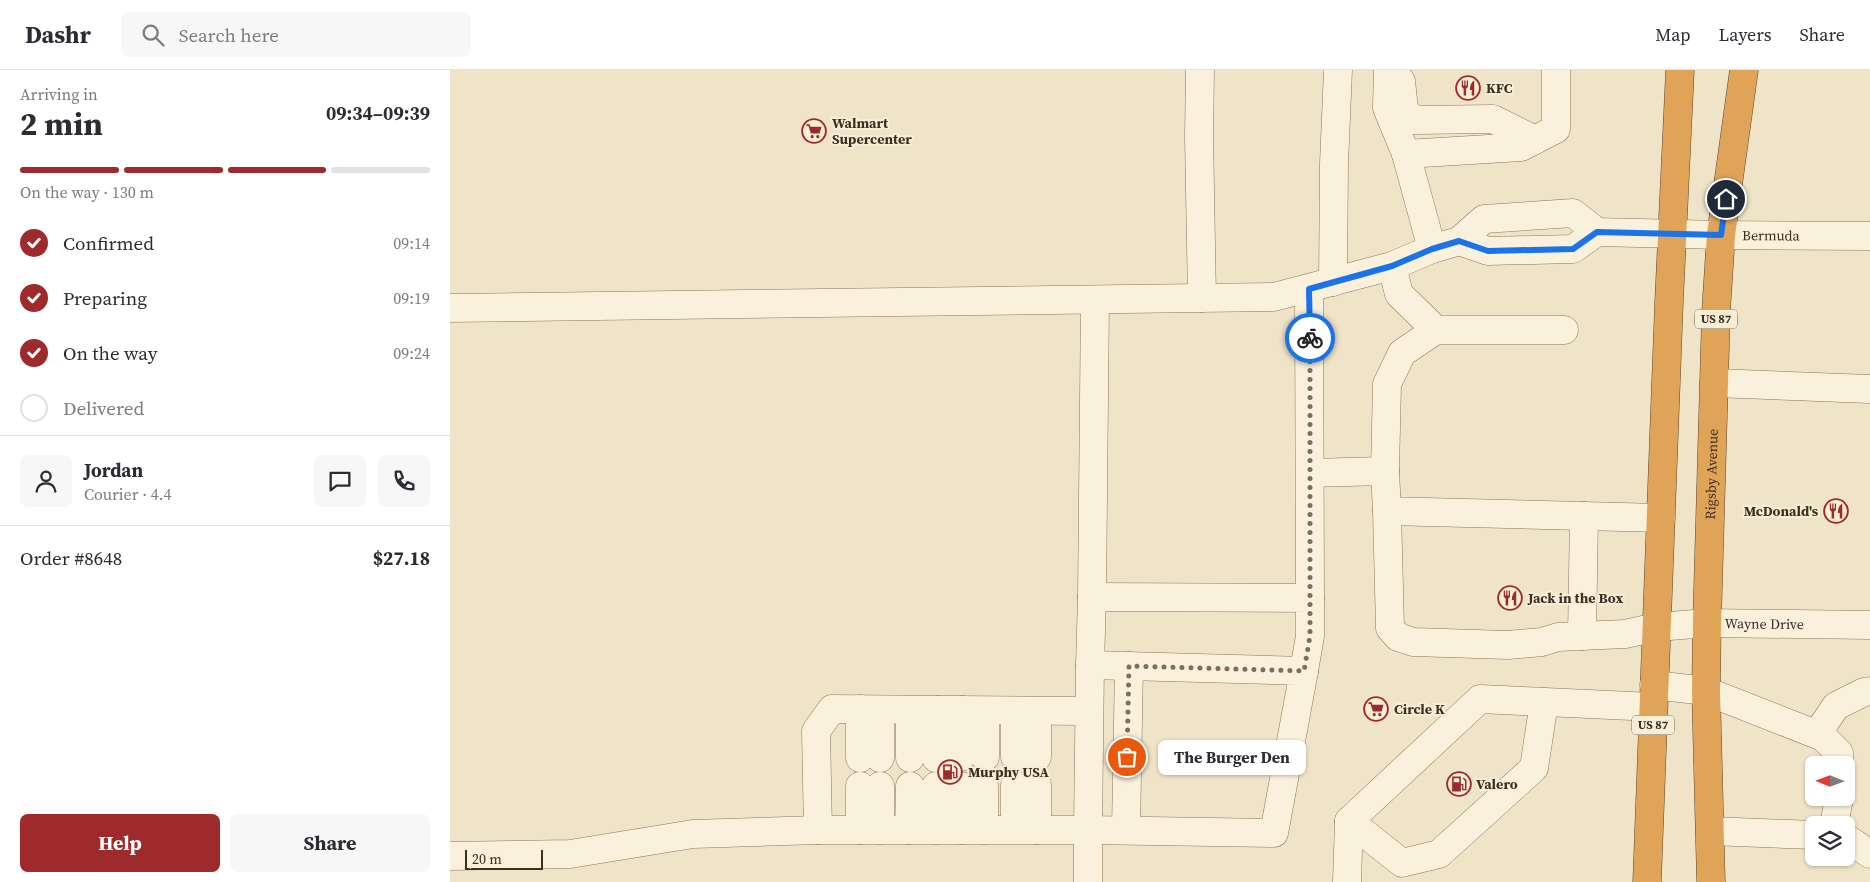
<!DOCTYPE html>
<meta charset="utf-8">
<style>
:root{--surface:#fff;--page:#f7f7f7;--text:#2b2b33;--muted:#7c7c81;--line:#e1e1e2;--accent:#9e2a2b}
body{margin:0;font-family:"Source Serif 4",serif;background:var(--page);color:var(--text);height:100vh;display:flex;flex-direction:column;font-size:19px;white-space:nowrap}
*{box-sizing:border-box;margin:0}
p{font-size:16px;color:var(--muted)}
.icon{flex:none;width:28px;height:28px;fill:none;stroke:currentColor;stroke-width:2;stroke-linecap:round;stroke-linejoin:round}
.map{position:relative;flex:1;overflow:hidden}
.drawer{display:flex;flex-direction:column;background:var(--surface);width:450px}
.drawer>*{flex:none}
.needle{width:32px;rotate:271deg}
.tools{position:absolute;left:1355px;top:686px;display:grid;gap:10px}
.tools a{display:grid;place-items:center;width:50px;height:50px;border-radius:8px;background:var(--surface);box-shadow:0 1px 4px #0004;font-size:25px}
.scale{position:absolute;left:15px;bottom:12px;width:78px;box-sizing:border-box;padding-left:5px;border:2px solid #3d2e20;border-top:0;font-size:14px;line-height:18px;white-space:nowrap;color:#3d2e20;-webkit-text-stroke:4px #f7eed8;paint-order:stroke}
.pin{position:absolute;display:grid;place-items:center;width:42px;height:42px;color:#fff;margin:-21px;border:2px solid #fff;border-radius:50%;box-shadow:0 1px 5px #0007}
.courier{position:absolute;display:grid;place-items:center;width:50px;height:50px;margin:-25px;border:4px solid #1a73e8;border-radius:50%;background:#fff;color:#222;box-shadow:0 1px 6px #0007}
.bubble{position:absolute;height:35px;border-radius:8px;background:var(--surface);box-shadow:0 1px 4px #0004;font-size:16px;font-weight:700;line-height:35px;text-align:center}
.headline em{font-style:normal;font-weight:700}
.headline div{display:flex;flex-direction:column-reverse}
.headline{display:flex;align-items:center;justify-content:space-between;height:85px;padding:0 20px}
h1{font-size:32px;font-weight:700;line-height:38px}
.bar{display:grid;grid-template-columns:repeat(4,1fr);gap:8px 5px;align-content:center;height:60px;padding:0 20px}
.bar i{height:6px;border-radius:4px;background:var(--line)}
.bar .on{background:var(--accent)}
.bar p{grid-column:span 4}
.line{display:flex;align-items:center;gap:12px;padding:0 20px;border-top:1px solid var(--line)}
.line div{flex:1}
.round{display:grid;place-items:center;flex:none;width:52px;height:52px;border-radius:8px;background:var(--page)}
ol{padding:0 20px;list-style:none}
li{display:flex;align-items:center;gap:15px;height:55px}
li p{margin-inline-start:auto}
li .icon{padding:5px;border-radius:50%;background:var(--accent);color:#fff;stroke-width:4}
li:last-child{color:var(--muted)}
li i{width:28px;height:28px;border:2px solid var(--line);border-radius:50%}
.primary-button{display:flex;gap:10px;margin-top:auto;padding:10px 20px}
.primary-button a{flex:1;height:58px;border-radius:8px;background:var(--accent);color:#fff;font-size:20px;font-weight:700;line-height:58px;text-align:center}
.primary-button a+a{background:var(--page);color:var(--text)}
header{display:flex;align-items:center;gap:30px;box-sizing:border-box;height:70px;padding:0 25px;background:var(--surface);border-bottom:1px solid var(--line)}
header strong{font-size:24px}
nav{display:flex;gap:28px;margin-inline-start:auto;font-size:18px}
.search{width:350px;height:45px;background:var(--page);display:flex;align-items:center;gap:12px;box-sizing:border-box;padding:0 18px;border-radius:8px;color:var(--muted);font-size:19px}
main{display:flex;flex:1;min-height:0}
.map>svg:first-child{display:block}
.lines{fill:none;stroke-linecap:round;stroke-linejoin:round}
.minor-casing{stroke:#8d765c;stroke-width:29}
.highway-casing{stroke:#5b4430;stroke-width:29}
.minor{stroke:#faf1dc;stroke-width:28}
.highway{stroke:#e0a458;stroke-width:28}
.done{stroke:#7c6e5b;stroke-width:5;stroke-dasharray:0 9}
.route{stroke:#1a73e8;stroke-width:6}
.labels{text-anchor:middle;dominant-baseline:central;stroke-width:4;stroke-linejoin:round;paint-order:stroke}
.shield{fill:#f7eed8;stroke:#756857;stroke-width:1}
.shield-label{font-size:12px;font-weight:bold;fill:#3d2e20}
.poi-label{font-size:14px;font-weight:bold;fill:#3d2e20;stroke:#f7eed8;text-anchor:start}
.street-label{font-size:14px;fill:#3d2e20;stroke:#f7eed8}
</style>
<header>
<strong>Dashr</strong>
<div class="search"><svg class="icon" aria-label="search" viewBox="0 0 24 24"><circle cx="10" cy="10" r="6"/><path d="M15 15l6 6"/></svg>Search here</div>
<nav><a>Map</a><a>Layers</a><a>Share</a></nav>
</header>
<main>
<section class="drawer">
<div class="headline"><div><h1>2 min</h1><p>Arriving in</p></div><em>09:34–09:39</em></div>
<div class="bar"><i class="on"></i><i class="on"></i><i class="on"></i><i></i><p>On the way · 130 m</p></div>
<ol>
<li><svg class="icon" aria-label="check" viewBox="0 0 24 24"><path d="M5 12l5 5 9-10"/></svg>Confirmed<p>09:14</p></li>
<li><svg class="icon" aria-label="check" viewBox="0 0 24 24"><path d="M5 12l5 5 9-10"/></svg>Preparing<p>09:19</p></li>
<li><svg class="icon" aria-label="check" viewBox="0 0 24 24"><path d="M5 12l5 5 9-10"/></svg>On the way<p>09:24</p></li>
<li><i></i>Delivered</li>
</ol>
<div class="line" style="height:90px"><a class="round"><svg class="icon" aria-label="person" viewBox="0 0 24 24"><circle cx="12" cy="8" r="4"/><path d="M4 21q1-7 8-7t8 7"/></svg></a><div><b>Jordan</b><p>Courier · 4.4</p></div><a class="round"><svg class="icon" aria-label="chat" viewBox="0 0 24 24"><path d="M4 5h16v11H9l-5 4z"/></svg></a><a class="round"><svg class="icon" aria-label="phone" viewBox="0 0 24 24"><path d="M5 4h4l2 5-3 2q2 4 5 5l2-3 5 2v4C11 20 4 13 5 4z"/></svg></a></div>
<div class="line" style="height:65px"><div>Order #8648</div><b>$27.18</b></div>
<div class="primary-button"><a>Help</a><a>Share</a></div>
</section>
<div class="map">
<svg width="1420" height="812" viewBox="0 0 1420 812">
<rect width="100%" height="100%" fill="#f0e4c8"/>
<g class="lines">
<g class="minor-casing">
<g id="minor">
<path d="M 750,0 L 749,66 L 752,228"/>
<path d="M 938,0 L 937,38 L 956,84 L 982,179"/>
<path d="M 951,11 L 954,40 L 964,50 L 1043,49 L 1085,70"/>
<path d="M 956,84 L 1071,77 L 1106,59 L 1106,0"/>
<path id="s1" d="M 1009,171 L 1038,181 L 1123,179 L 1147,162 L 1271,165 L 1420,166"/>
<path d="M 942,196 L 949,224 L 986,260"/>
<path d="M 883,212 L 884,94 L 888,0"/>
<path d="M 859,219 L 860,528"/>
<path d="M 0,238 L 824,227 L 942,196 L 982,179 L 1009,171 L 1034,149 L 1123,143 L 1147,162"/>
<path d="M 1264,313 L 1420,319"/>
<path d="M 935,401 L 937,314 L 952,283 L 986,260 L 1114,260"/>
<path d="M 860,403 L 935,401 L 937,441 L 1211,448"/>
<path id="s2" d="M 937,441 L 940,558 L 948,567 L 963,572 L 1058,575 L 1092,572 L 1108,567 L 1175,564 L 1207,557 L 1257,553 L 1420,555"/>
<path d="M 642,527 L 645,230"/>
<path d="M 1132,566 L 1134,446"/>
<path d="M 640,595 L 854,601 L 824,763 L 638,760 Z"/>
<path d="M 640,595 L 642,527 L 860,528 L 860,566 L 854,601"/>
<path d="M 1204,615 L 1256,621 L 1373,667 L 1389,683 L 1389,695"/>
<path d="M 430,640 L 430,688"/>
<path d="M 460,640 L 460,688"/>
<path d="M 565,641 L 565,687"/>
<path d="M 1367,664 L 1386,636 L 1414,622 L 1420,621"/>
<path d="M 511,687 L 512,640"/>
<path d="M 535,687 L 535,641"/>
<path d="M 587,687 L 587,641"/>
<path d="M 410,688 L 410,639"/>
<path d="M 486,688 L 487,640"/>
<path d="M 565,715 L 565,759"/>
<path d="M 587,715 L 587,760"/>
<path d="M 410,716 L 410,760"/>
<path d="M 430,716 L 430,760"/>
<path d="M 511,716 L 511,760"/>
<path d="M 899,751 L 952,793 L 989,784 L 1084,698 L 1094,632"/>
<path d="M 1384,755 L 1389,728"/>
<path d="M 368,760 L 366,661 L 382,639 L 639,641"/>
<path d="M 459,760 L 460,716"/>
<path d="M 486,760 L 486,716"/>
<path d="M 534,760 L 534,716"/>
<path d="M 676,760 L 679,596"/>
<path d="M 1260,761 L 1364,765"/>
<path d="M 1396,768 L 1420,784"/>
<path d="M 0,786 L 120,784 L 243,764 L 368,760 L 638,760 L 638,812"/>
<path d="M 897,812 L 899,751 L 1030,629 L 1203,637"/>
</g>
</g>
<g class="highway-casing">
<g id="highway">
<path d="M 1197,812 L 1219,232 L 1230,0"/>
<path id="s3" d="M 1261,812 L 1256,621 L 1257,553 L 1266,242 L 1271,165 L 1294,0"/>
</g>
</g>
<use href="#minor" class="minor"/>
<use href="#highway" class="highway"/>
</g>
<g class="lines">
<path class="done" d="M 677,687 L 679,596 L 854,601 L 860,566 L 860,268"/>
<path class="route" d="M 860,268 L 859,219 L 942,196 L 982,179 L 1009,171 L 1038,181 L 1123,179 L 1147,162 L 1271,165 L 1276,129"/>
</g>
<defs>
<g id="restaurant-ring" transform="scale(1.25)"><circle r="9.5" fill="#f7eed8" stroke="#9e2a2b" stroke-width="1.5"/><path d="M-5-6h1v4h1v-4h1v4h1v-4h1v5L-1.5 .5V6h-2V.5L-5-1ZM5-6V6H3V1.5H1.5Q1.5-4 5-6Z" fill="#9e2a2b"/></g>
<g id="supermarket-ring" transform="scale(1.25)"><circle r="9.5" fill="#f7eed8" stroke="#9e2a2b" stroke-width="1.5"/><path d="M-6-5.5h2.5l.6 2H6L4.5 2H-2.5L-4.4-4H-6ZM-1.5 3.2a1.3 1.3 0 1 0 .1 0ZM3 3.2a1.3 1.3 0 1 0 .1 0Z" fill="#9e2a2b"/></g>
<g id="fuel-ring" transform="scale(1.25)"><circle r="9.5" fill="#f7eed8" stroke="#9e2a2b" stroke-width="1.5"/><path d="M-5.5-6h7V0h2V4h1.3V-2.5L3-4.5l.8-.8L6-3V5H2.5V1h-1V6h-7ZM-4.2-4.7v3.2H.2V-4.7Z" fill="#9e2a2b"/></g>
</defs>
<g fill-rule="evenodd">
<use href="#restaurant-ring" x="1018" y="18"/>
<use href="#supermarket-ring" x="364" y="61"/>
<use href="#restaurant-ring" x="1386" y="441"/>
<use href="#restaurant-ring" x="1060" y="528"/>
<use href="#supermarket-ring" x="926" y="639"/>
<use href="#fuel-ring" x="500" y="702"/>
<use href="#fuel-ring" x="1009" y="714"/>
</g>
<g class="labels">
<g class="shield">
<rect x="1245" y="239.5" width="42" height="19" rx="4"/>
<rect x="1182" y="645.5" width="42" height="19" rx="4"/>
</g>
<g class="shield-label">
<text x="1266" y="249">US 87</text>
<text x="1203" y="655">US 87</text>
</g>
<g class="poi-label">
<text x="1036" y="18">KFC</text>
<text x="382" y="53">Walmart<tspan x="382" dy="16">Supercenter</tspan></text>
<text x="1368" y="441" text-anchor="end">McDonald's</text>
<text x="1078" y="528">Jack in the Box</text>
<text x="944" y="639">Circle K</text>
<text x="518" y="702">Murphy USA</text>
<text x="1026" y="714">Valero</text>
</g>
<g class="street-label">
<text stroke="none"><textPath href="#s1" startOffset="319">Bermuda</textPath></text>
<text stroke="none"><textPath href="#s3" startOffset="408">Rigsby Avenue</textPath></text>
<text stroke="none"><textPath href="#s2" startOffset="498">Wayne Drive</textPath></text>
</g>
</g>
</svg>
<div class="tools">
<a><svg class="needle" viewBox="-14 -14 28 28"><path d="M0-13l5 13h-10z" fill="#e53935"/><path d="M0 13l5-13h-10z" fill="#7c7c81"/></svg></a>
<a><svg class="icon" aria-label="layers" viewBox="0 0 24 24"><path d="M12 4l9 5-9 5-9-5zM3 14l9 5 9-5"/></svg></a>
</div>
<div class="scale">20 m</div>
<div class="pin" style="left:677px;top:687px;background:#ea580c"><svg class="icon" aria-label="bag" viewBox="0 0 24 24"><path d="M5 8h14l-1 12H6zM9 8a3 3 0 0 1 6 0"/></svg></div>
<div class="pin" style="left:1276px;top:129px;background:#1f2937"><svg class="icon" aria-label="home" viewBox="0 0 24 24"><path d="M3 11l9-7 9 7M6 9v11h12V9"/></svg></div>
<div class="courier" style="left:860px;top:268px"><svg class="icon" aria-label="bike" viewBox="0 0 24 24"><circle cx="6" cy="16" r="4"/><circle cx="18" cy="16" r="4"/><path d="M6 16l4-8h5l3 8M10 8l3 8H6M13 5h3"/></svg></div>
<div class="bubble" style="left:708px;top:670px;width:148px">The Burger Den</div>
</div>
</main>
